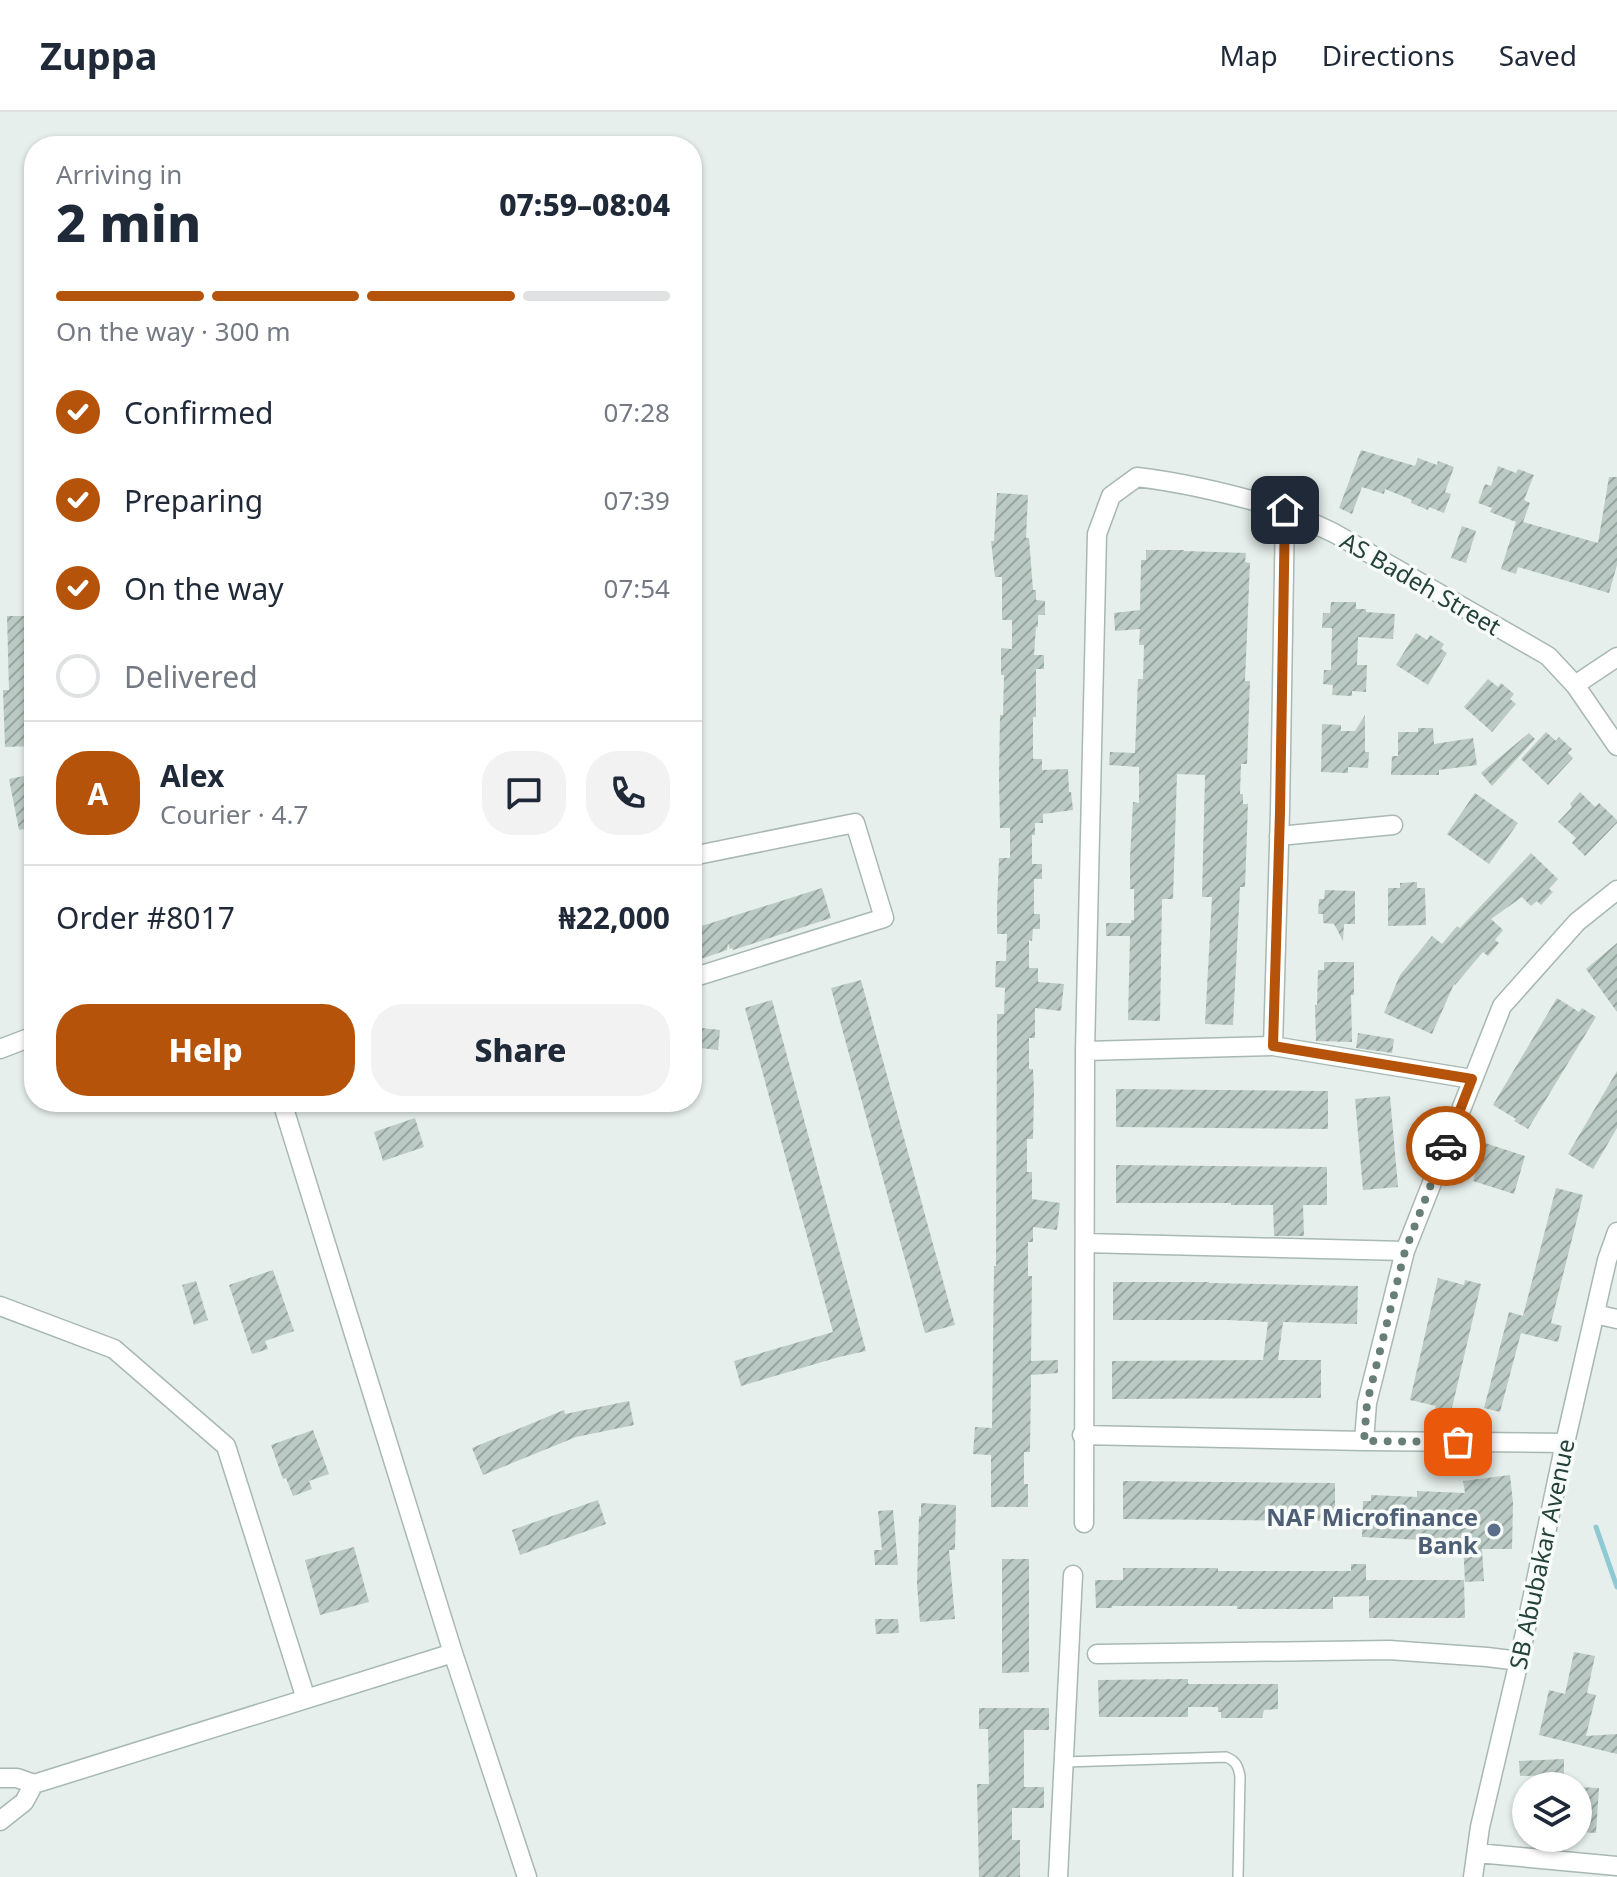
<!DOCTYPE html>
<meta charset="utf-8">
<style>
:root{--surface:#fff;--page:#f2f2f3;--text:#1f2937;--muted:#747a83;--line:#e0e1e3;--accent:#b45309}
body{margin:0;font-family:"Noto Sans",sans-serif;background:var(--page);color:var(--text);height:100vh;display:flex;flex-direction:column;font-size:30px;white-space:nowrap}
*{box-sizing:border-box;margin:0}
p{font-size:26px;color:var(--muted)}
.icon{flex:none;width:44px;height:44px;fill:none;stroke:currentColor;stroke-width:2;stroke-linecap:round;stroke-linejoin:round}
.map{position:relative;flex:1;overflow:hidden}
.sheet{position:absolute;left:24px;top:24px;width:678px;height:976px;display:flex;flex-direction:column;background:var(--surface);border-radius:32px;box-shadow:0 2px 6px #0004}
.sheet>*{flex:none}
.buttons{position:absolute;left:1512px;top:1660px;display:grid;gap:16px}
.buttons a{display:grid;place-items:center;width:80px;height:80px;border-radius:50%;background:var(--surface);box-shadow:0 2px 6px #0004;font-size:40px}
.pin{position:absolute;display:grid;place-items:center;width:68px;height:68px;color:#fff;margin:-34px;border-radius:16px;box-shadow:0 4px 12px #0006}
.courier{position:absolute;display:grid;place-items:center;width:80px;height:80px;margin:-40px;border:6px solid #b45309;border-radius:50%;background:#fff;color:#222;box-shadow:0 2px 10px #0007}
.head em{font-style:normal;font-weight:800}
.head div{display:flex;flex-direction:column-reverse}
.head{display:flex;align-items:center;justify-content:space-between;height:136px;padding:0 32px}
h1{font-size:52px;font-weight:800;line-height:60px}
.bar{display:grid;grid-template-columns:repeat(4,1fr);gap:12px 8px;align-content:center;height:96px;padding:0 32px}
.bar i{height:10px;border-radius:6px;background:var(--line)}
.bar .active{background:var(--accent)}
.bar p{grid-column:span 4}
.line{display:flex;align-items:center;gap:20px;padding:0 32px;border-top:2px solid var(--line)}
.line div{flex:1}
.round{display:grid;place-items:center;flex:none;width:84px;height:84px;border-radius:32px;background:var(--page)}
ol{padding:0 32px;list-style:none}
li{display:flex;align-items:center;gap:24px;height:88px}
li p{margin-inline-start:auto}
li .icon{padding:8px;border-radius:50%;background:var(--accent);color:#fff;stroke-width:4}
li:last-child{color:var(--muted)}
li i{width:44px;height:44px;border:4px solid var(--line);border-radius:50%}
.primary-button{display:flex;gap:16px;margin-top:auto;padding:16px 32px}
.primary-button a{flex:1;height:92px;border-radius:32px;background:var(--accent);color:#fff;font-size:32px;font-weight:800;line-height:92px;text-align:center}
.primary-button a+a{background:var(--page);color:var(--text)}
header{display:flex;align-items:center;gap:48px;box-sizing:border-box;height:112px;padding:0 40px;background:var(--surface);border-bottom:2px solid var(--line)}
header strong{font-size:38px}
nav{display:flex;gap:44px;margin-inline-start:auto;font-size:28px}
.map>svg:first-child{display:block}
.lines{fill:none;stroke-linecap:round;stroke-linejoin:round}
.stream{stroke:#8ec9d4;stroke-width:5}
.building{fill:url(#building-hatch)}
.lane-casing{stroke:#a8b8b2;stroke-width:12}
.street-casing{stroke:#a8b8b2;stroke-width:21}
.lane{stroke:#fff;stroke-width:9}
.street{stroke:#fff;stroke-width:18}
.done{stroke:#687f78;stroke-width:8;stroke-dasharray:0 14.4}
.route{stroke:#b45309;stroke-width:10}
.service-dot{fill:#5c6f8a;stroke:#f7fbf9;stroke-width:3}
.labels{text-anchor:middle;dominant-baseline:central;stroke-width:7;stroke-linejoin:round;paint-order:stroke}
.street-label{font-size:24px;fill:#24423a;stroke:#f7fbf9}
.service-label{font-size:24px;font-weight:bold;fill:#4e5e75;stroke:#f7fbf9;text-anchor:end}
</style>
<header>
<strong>Zuppa</strong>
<nav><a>Map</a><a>Directions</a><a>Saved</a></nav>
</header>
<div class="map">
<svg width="1617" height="1765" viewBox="0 0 1617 1765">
<defs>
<pattern id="building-hatch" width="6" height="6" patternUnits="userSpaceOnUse" patternTransform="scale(2)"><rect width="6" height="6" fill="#bbcac4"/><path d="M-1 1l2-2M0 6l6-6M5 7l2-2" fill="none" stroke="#98a6a0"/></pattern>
</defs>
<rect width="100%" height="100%" fill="#e6efeb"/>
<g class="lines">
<path class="stream" d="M 1596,1415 L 1617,1475"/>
</g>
<path class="building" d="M 1361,338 L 1415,354 L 1418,346 L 1437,353 L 1438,349 L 1454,355 L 1445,380 L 1451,382 L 1444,401 L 1429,395 L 1428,398 L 1411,391 L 1412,388 L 1385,377 L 1384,382 L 1362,375 L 1352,402 L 1339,396 Z
M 1498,354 L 1516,361 L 1518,357 L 1534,363 L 1524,388 L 1530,391 L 1523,410 L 1598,431 L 1609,365 L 1617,365 L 1617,453 L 1609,481 L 1518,455 L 1516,462 L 1501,457 L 1516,410 L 1490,400 L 1492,396 L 1478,391 L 1485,372 L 1491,374 Z
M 997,381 L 1028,383 L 1026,426 L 1029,426 L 1033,478 L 1036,478 L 1036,488 L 1045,489 L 1045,503 L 1038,503 L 1038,515 L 1036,515 L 1034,543 L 1044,543 L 1044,557 L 1036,557 L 1036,605 L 1033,605 L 1033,647 L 1042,647 L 1042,658 L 1068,657 L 1069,680 L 1071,680 L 1073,698 L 1043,702 L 1043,711 L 1035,711 L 1035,723 L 1032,723 L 1032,752 L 1042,752 L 1042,767 L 1034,767 L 1034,802 L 1040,802 L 1040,817 L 1033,817 L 1032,829 L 1029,828 L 1029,856 L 1038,856 L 1038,870 L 1064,872 L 1061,899 L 1035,896 L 1035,926 L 1029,926 L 1029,957 L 1033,957 L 1034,980 L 1033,1027 L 1027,1027 L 1027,1060 L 1032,1060 L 1032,1087 L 1060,1091 L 1057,1118 L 1033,1115 L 1033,1130 L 1028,1130 L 1028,1164 L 1032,1164 L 1031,1249 L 1058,1248 L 1058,1261 L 1031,1263 L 1030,1340 L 1024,1340 L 1024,1372 L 1028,1372 L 1028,1395 L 991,1395 L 991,1343 L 973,1342 L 975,1315 L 992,1316 L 994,1154 L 996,1154 L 997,902 L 1004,902 L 1005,876 L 995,875 L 996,849 L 1006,849 L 1007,822 L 997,822 L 997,796 L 999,746 L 1010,746 L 1010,716 L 1000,716 L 999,667 L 1000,603 L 1003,603 L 1004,563 L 1001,563 L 1001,536 L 1012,537 L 1012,508 L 1002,508 L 1002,465 L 995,465 L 991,429 L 994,429 Z
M 1462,414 L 1476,419 L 1466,451 L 1451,446 Z
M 1146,438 L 1184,438 L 1184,439 L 1246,441 L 1245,450 L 1250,451 L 1245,569 L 1250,569 L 1247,652 L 1241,652 L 1240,682 L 1243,682 L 1243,692 L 1248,692 L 1245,775 L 1240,775 L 1233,913 L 1205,912 L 1212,785 L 1202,785 L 1205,663 L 1177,662 L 1173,787 L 1162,787 L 1160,909 L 1128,908 L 1130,824 L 1106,824 L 1106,811 L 1131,811 L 1131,808 L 1134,808 L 1134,777 L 1130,777 L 1130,746 L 1133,690 L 1139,691 L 1139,655 L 1109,653 L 1110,640 L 1135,641 L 1138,567 L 1143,567 L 1144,533 L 1139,533 L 1140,517 L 1115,519 L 1114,501 L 1140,498 L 1141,448 L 1146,448 Z
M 1331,490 L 1356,490 L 1356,497 L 1366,497 L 1366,500 L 1395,502 L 1393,527 L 1358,525 L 1357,553 L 1367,553 L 1366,580 L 1352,579 L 1352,584 L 1332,583 L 1333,573 L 1323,572 L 1324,558 L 1331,558 L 1332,516 L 1322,516 L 1323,501 L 1330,501 Z
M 7,504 L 34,504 L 34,634 L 5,635 L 3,578 L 9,578 Z
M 1416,521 L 1427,528 L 1430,523 L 1444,532 L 1441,537 L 1447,541 L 1428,573 L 1396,553 Z
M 1488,567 L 1498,575 L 1501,571 L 1514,582 L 1510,587 L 1516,592 L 1492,620 L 1464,595 Z
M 1365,603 L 1365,640 L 1369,640 L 1368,656 L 1348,655 L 1348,661 L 1321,660 L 1322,612 L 1341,613 L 1341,619 L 1355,619 Z
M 1418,616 L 1433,616 L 1434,632 L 1473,626 L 1477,653 L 1439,658 L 1439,663 L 1391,663 L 1392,644 L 1398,644 L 1398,620 L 1418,620 Z
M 1546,620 L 1556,629 L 1559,625 L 1572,637 L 1568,641 L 1573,646 L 1548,673 L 1521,647 Z
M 1529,621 L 1535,627 L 1492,674 L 1481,661 Z
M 34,662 L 34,715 L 19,718 L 9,667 Z
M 1580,680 L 1595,695 L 1599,691 L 1617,708 L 1617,711 L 1585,744 L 1572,731 L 1576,726 L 1558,710 L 1572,695 L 1570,692 Z
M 1475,681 L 1518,711 L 1489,752 L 1447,722 Z
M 1531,741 L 1558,767 L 1549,777 L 1553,780 L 1541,793 L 1537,789 L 1531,794 L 1522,785 L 1491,807 L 1503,818 L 1495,828 L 1499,831 L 1488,844 L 1483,840 L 1455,873 L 1454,872 L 1432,922 L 1384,901 L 1400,863 L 1432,824 L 1442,832 L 1457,814 L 1460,816 Z
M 1417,770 L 1417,776 L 1425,776 L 1426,813 L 1388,814 L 1388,776 L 1400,776 L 1400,771 Z
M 822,776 L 831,806 L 733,838 L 732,836 L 730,837 L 728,831 L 727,838 L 692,850 L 692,817 Z
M 1325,778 L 1355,779 L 1355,812 L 1344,812 L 1343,829 L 1334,812 L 1323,811 L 1323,802 L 1318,802 L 1319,787 L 1324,787 Z
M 1617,831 L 1617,900 L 1586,857 Z
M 1324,850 L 1354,850 L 1354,883 L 1351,883 L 1352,930 L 1316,929 L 1315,893 L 1317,893 L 1318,858 L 1324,858 Z
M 861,868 L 955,1213 L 925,1221 L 831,876 Z
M 1557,886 L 1579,900 L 1582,896 L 1596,905 L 1528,1017 L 1514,1009 L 1516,1007 L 1493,993 Z
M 772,888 L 866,1239 L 839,1245 L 741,1274 L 734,1249 L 833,1220 L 745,896 Z
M 693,915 L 720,918 L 718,938 L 692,935 Z
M 1358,921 L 1394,927 L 1392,941 L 1356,936 Z
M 1617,959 L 1617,1016 L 1593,1057 L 1568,1042 Z
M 1116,977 L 1328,979 L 1328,1017 L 1116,1015 Z
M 1390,984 L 1398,1075 L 1363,1078 L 1355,987 Z
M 415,1006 L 424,1035 L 383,1049 L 374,1020 Z
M 1485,1031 L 1525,1044 L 1514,1082 L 1473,1069 Z
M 1116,1053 L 1327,1055 L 1327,1093 L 1303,1093 L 1304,1124 L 1274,1124 L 1273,1093 L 1231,1093 L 1231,1091 L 1116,1091 Z
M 1556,1076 L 1583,1083 L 1551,1211 L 1562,1214 L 1558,1230 L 1521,1221 L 1500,1300 L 1484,1296 L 1509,1200 L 1523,1204 Z
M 273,1158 L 294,1219 L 265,1229 L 268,1237 L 252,1242 L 229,1173 Z
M 1438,1166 L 1464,1173 L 1465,1168 L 1481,1172 L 1451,1300 L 1435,1296 L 1436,1294 L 1410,1288 Z
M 196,1169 L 208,1208 L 194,1213 L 182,1173 Z
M 1113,1170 L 1209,1170 L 1209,1171 L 1358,1174 L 1357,1212 L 1283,1210 L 1278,1248 L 1321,1248 L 1321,1286 L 1112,1287 L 1112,1249 L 1263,1248 L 1268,1210 L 1228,1208 L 1113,1208 Z
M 629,1289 L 634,1313 L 576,1325 L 483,1363 L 472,1336 L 564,1298 L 565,1302 Z
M 313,1318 L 329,1362 L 309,1369 L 312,1377 L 293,1384 L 286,1366 L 283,1367 L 271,1333 Z
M 1510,1363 L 1513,1391 L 1512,1437 L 1482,1437 L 1484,1469 L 1465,1470 L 1463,1430 L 1362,1425 L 1363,1389 L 1371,1389 L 1371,1383 L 1417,1385 L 1417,1379 L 1465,1381 L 1463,1369 Z
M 1123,1369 L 1335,1371 L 1335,1409 L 1123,1407 Z
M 598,1388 L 606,1412 L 520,1443 L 512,1418 Z
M 921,1391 L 956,1393 L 955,1438 L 949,1438 L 955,1507 L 920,1510 L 917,1472 L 919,1404 L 921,1404 Z
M 893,1398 L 898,1453 L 875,1453 L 874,1438 L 882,1438 L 878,1399 Z
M 354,1435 L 369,1490 L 320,1503 L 305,1448 Z
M 1002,1447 L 1029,1447 L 1029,1560 L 1002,1561 Z
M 1351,1452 L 1366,1452 L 1366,1468 L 1464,1468 L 1465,1506 L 1369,1506 L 1369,1484 L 1333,1485 L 1333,1497 L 1237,1497 L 1237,1494 L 1112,1494 L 1112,1496 L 1096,1496 L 1095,1468 L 1123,1468 L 1123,1456 L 1218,1456 L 1218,1459 L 1351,1459 Z
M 875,1507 L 898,1507 L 899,1521 L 876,1522 Z
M 1574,1540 L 1595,1544 L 1587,1581 L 1596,1583 L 1586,1624 L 1617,1622 L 1617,1642 L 1539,1623 L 1549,1578 L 1565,1582 Z
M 1188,1567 L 1188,1572 L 1278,1572 L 1278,1597 L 1264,1598 L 1262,1606 L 1221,1606 L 1221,1600 L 1218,1600 L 1218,1595 L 1188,1595 L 1188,1605 L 1099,1605 L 1098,1568 Z
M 979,1596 L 1049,1596 L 1049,1618 L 1024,1618 L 1024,1675 L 1044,1675 L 1044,1696 L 1012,1696 L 1012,1728 L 1020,1728 L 1020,1765 L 979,1765 L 977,1672 L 989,1672 L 988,1617 L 979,1617 Z
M 1564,1647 L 1564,1663 L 1520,1664 L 1519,1649 Z
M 1578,1675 L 1599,1676 L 1596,1721 L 1578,1720 Z"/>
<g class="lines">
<g class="lane-casing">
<path id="lane" d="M 1064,1650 L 1226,1645 C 1236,1649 1238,1654 1240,1664 L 1238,1765"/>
</g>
<g class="street-casing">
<path id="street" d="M 1575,573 L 1617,545
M 1279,724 L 1393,713
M 692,744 L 855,711 L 884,806 L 692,866
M 1273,934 L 1280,700 L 1285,398 L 1334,421 L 1548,544 L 1575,573 L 1617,634
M 0,937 L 34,924
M 1085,939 L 1097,422 L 1111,384 L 1137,365 C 1187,371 1236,383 1285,398
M 282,990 L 453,1541 L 527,1765
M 1085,1131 L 1405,1139
M 0,1194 L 114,1237 L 226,1334 L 306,1587
M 1595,1202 L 1617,1207
M 1082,1323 L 1364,1329
M 1565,1331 L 1364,1329 L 1367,1291 L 1405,1139 L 1502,894 L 1577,810 L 1617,778
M 1084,1411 L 1085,939 L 1273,934 L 1472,967
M 1097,1542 L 1389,1538 L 1487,1545 L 1519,1549
M 0,1666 L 17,1666 L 34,1672 L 453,1541
M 0,1709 L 24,1690 L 34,1672
M 1477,1741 L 1617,1754
M 1058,1765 L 1073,1463
M 1473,1765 L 1480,1715 L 1519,1549 L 1565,1331 L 1607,1148 L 1617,1120"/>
</g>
<use href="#lane" class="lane"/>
<use href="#street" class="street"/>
</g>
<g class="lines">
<path class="done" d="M 1446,1034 L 1405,1139 L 1367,1291 L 1364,1329 L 1458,1330"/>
<path class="route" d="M 1285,398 L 1280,700 L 1273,934 L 1472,967 L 1446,1034"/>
</g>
<circle class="service-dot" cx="1494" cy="1418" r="8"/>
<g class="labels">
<g class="street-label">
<text transform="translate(1421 471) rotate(30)">AS Badeh Street</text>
<text transform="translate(1541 1442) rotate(-78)">SB Abubakar Avenue</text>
</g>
<g class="service-label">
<text x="1478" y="1404">NAF Microfinance<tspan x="1478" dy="28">Bank</tspan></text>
</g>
</g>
</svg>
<div class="buttons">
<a><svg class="icon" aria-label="layers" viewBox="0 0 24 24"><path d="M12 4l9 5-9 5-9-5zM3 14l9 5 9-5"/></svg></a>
</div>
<div class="pin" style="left:1458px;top:1330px;background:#ea580c"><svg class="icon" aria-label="bag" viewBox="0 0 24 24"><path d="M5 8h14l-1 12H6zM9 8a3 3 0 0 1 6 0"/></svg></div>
<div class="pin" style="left:1285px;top:398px;background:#1f2937"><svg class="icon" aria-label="home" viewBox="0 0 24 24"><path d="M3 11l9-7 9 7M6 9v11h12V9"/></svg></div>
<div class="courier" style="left:1446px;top:1034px"><svg class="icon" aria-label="car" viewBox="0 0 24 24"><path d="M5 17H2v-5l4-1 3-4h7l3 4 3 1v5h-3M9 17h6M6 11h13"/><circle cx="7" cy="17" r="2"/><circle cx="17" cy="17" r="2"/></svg></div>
<section class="sheet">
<div class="head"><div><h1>2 min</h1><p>Arriving in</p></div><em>07:59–08:04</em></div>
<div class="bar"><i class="active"></i><i class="active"></i><i class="active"></i><i></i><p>On the way · 300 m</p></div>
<ol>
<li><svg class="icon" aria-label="check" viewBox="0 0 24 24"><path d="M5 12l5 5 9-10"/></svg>Confirmed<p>07:28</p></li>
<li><svg class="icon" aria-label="check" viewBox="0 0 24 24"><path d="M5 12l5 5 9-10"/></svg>Preparing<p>07:39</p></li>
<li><svg class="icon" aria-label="check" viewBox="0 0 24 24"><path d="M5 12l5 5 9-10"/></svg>On the way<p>07:54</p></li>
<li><i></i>Delivered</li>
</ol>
<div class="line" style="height:144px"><b class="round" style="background:var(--accent);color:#fff">A</b><div><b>Alex</b><p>Courier · 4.7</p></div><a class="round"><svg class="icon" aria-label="chat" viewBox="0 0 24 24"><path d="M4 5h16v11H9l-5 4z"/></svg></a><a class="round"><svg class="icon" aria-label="phone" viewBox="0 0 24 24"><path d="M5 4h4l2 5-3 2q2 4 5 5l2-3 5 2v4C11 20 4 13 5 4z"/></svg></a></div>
<div class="line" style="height:104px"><div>Order #8017</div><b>₦22,000</b></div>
<div class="primary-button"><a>Help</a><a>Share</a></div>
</section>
</div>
